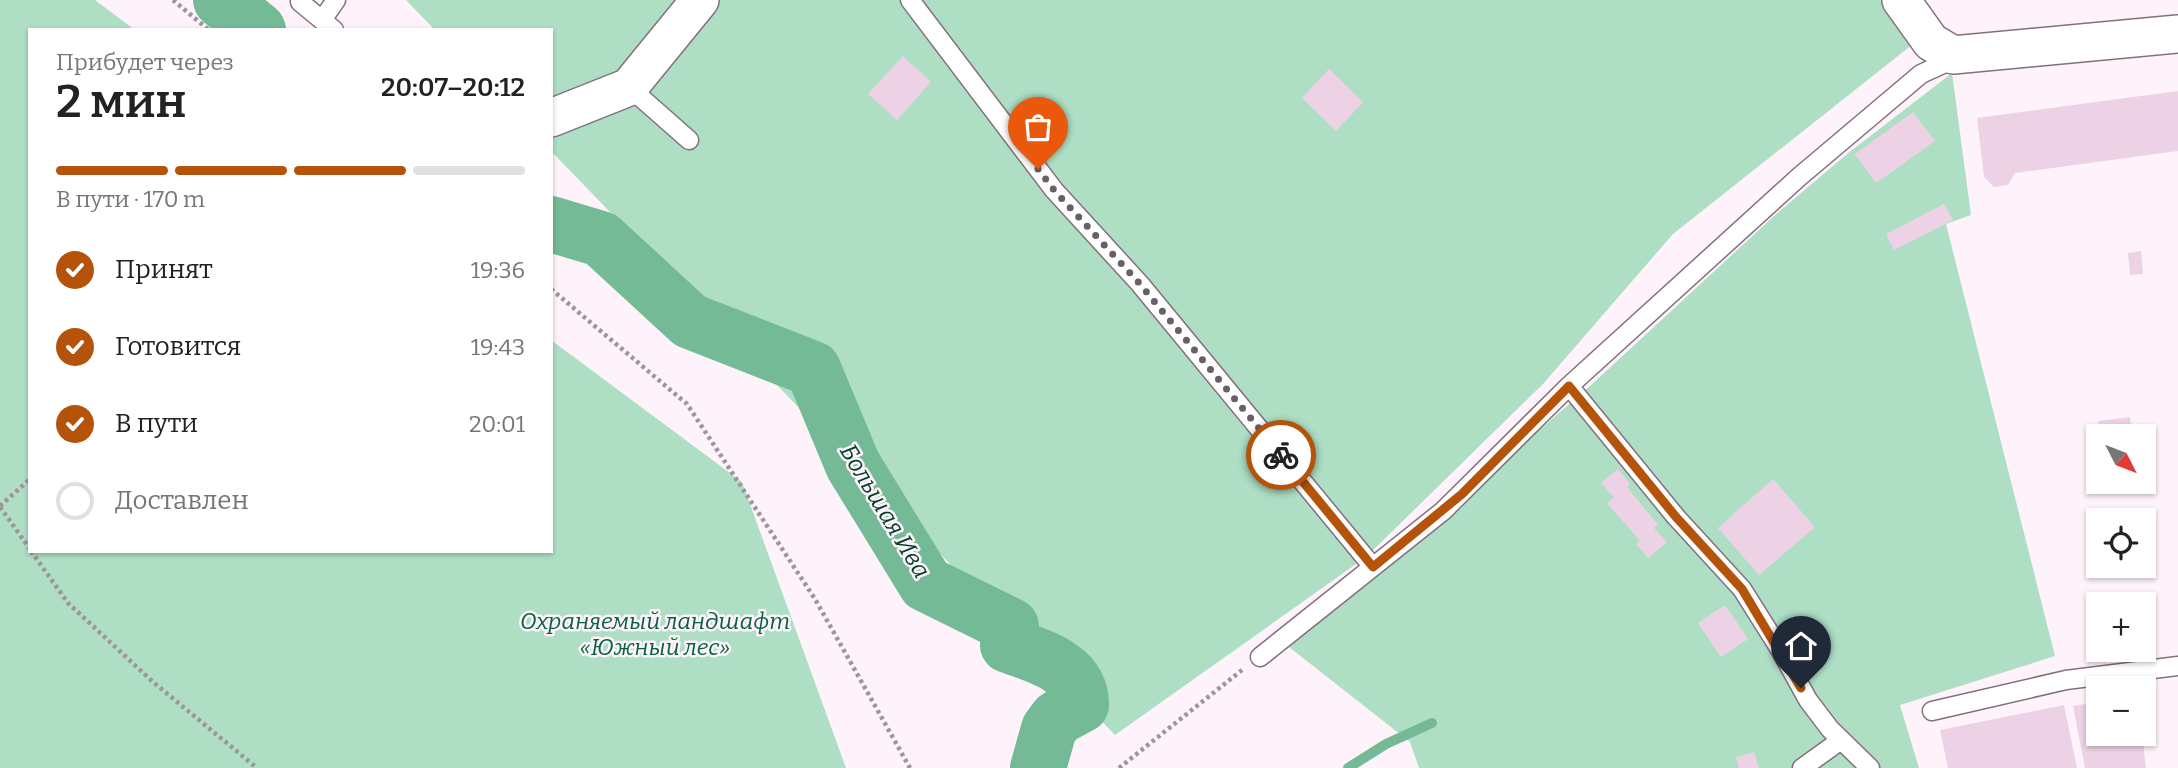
<!DOCTYPE html>
<html lang="ru">
<meta charset="utf-8">
<style>
:root{--surface:#fff;--page:#f2f2f2;--text:#222;--muted:#767676;--line:#e0e0e0;--accent:#b45309}
body{margin:0;font-family:Bitter,serif;background:var(--page);color:var(--text);height:100vh;display:flex;flex-direction:column;font-size:26px;white-space:nowrap}
*{box-sizing:border-box;margin:0}
p{font-size:23px;color:var(--muted)}
.icon{flex:none;width:38px;height:38px;fill:none;stroke:currentColor;stroke-width:2;stroke-linecap:round;stroke-linejoin:round}
.map{position:relative;flex:1;overflow:hidden}
.details{position:absolute;left:28px;top:28px;width:525px;height:525px;display:flex;flex-direction:column;background:var(--surface);border-radius:0px;box-shadow:0 2px 5px #0004}
.details>*{flex:none}
.needle{width:46px;rotate:132deg}
.fabs{position:absolute;left:2086px;top:424px;display:grid;gap:14px}
.fabs a{display:grid;place-items:center;width:70px;height:70px;border-radius:0px;background:var(--surface);box-shadow:0 2px 5px #0004;font-size:35px}
.pin{position:absolute;display:grid;place-items:center;width:60px;height:60px;color:#fff;margin:-72px -30px;border-radius:50% 50% 50% 0;rotate:-45deg;box-shadow:0 0 7px #0007}
.pin .icon{rotate:45deg}
.courier{position:absolute;display:grid;place-items:center;width:70px;height:70px;margin:-35px;border:5px solid #b45309;border-radius:50%;background:#fff;color:#222;box-shadow:0 2px 9px #0007}
.summary em{font-style:normal;font-weight:600}
.summary div{display:flex;flex-direction:column-reverse}
.summary{display:flex;align-items:center;justify-content:space-between;height:119px;padding:0 28px}
h1{font-size:46px;font-weight:600;line-height:52px}
.bar{display:grid;grid-template-columns:repeat(4,1fr);gap:10px 7px;align-content:center;height:84px;padding:0 28px}
.bar i{height:9px;border-radius:5px;background:var(--line)}
.bar .active{background:var(--accent)}
.bar p{grid-column:span 4}
ol{padding:0 28px;list-style:none}
li{display:flex;align-items:center;gap:21px;height:77px}
li p{margin-inline-start:auto}
li .icon{padding:7px;border-radius:50%;background:var(--accent);color:#fff;stroke-width:4}
li:last-child{color:var(--muted)}
li i{width:38px;height:38px;border:4px solid var(--line);border-radius:50%}
.map>svg:first-child{display:block}
.green{fill:#aedfc5}
.lines{fill:none;stroke-linecap:round;stroke-linejoin:round}
.stream{stroke:#74ba97;stroke-width:10}
.river{stroke:#74ba97;stroke-width:56}
.building{fill:#edd2e5}
.lane-casing{stroke:#856e7f;stroke-width:21}
.street-casing{stroke:#856e7f;stroke-width:40}
.path{stroke:#9e949b;stroke-width:4.5;stroke-dasharray:3.5 3.5;stroke-linecap:butt}
.lane{stroke:#fff;stroke-width:18}
.street{stroke:#fff;stroke-width:37}
.done{stroke:#695f66;stroke-width:7;stroke-dasharray:0 12.6}
.route{stroke:#b45309;stroke-width:9}
.labels{text-anchor:middle;dominant-baseline:central;stroke-width:5;stroke-linejoin:round;paint-order:stroke}
.park-label{font-size:23px;font-style:italic;fill:#076242;stroke:#fef3fb}
.water-label{font-size:24px;font-style:italic;fill:#023f28;stroke:#fef3fb}
</style>
<div class="map">
<svg width="2178" height="768" viewBox="0 0 2178 768">
<rect width="100%" height="100%" fill="#fef3fb"/>
<path class="green" d="M 0,0 L 95,0 L 135,30 L 30,30 L 30,551 L 551,551 L 551,340 L 742,482 L 846,768 L 0,768 Z
M 406,0 L 1882,0 L 1913,44 L 1673,234 L 1543,384 L 1366,557 L 1115,735 L 551,151 L 551,30 L 435,30 Z
M 1952,73 L 1971,215 L 1946,224 L 2055,656 L 1900,705 L 1919,768 L 1419,768 L 1410,742 L 1289,647 L 1590,386 L 1774,216 L 1847,154 Z"/>
<g class="lines">
<path class="stream" d="M 1348,768 L 1386,744 L 1432,723"/>
<path class="river" d="M 221,0 L 258,30
M 551,224 L 601,239 L 690,321 L 813,369 L 853,465 L 926,584 L 1011,626 L 1008,645 C 1038,656 1081,666 1081,705 L 1057,718 L 1049,729 L 1038,768"/>
</g>
<path class="building" d="M 903,56 L 931,82 L 897,120 L 868,94 Z
M 1329,69 L 1363,102 L 1336,131 L 1302,98 Z
M 2178,91 L 2178,151 L 2015,173 L 2008,185 L 1994,187 L 1984,177 L 1977,118 Z
M 1913,112 L 1935,141 L 1876,183 L 1855,154 Z
M 1944,204 L 1953,220 L 1894,250 L 1886,234 Z
M 2141,251 L 2143,274 L 2130,275 L 2128,253 Z
M 2130,417 L 2132,435 L 2100,436 L 2098,421 Z
M 1618,469 L 1630,484 L 1627,487 L 1658,525 L 1654,528 L 1667,542 L 1648,558 L 1636,544 L 1640,541 L 1607,503 L 1614,498 L 1601,483 Z
M 1773,479 L 1815,527 L 1759,575 L 1718,528 Z
M 1725,605 L 1748,639 L 1721,657 L 1698,623 Z
M 2098,702 L 2098,733 L 2142,733 L 2146,768 L 2085,768 L 2073,706 Z
M 2064,705 L 2077,768 L 1948,768 L 1940,730 Z
M 1754,752 L 1759,768 L 1739,768 L 1736,757 Z"/>
<g class="lines">
<g class="lane-casing">
<path id="lane" d="M 910,0 L 1054,190 L 1140,284 L 1373,567
M 300,2 L 334,30
M 322,20 L 336,0
M 629,87 L 689,140
M 1569,386 L 1676,517 L 1742,589 L 1781,651 L 1808,700 L 1830,729 L 1870,768
M 1260,657 L 1443,511 L 1569,386 L 1799,177 L 1921,74 L 1956,58
M 1932,711 L 2066,680 L 2178,666
M 1802,768 L 1841,740"/>
</g>
<g class="street-casing">
<path id="street" d="M 1901,0 L 1931,42 L 1953,55 L 2178,34
M 551,118 L 629,87 L 700,0"/>
</g>
<path class="path" d="M 173,0 L 209,30
M 551,289 L 687,404 L 815,599 L 910,768
M 0,506 L 30,479
M 0,507 L 30,549
M 31,551 L 68,603 L 153,682 L 257,768
M 1119,768 L 1242,670"/>
<use href="#lane" class="lane"/>
<use href="#street" class="street"/>
</g>
<g class="lines">
<path class="done" d="M 1038,169 L 1054,190 L 1140,284 L 1281,455"/>
<path class="route" d="M 1281,455 L 1373,567 L 1462,494 L 1569,386 L 1676,517 L 1742,589 L 1801,688"/>
</g>
<g class="labels">
<g class="park-label">
<text x="655" y="621">Охраняемый ландшафт<tspan x="655" dy="26">«Южный лес»</tspan></text>
</g>
<g class="water-label">
<text transform="translate(885 511) rotate(59)">Большая Ива</text>
</g>
</g>
</svg>
<div class="fabs">
<a><svg class="needle" viewBox="-14 -14 28 28"><path d="M0-13l5 13h-10z" fill="#e53935"/><path d="M0 13l5-13h-10z" fill="#767676"/></svg></a>
<a><svg class="icon" aria-label="locate" viewBox="0 0 24 24"><circle cx="12" cy="12" r="6"/><path d="M12 2v4M12 18v4M2 12h4M18 12h4"/></svg></a>
<a>+</a>
<a>−</a>
</div>
<div class="pin" style="left:1038px;top:169px;background:#ea580c"><svg class="icon" aria-label="bag" viewBox="0 0 24 24"><path d="M5 8h14l-1 12H6zM9 8a3 3 0 0 1 6 0"/></svg></div>
<div class="pin" style="left:1801px;top:688px;background:#1f2937"><svg class="icon" aria-label="home" viewBox="0 0 24 24"><path d="M3 11l9-7 9 7M6 9v11h12V9"/></svg></div>
<div class="courier" style="left:1281px;top:455px"><svg class="icon" aria-label="bike" viewBox="0 0 24 24"><circle cx="6" cy="16" r="4"/><circle cx="18" cy="16" r="4"/><path d="M6 16l4-8h5l3 8M10 8l3 8H6M13 5h3"/></svg></div>
<section class="details">
<div class="summary"><div><h1>2 мин</h1><p>Прибудет через</p></div><em>20:07–20:12</em></div>
<div class="bar"><i class="active"></i><i class="active"></i><i class="active"></i><i></i><p>В пути · 170 m</p></div>
<ol>
<li><svg class="icon" aria-label="check" viewBox="0 0 24 24"><path d="M5 12l5 5 9-10"/></svg>Принят<p>19:36</p></li>
<li><svg class="icon" aria-label="check" viewBox="0 0 24 24"><path d="M5 12l5 5 9-10"/></svg>Готовится<p>19:43</p></li>
<li><svg class="icon" aria-label="check" viewBox="0 0 24 24"><path d="M5 12l5 5 9-10"/></svg>В пути<p>20:01</p></li>
<li><i></i>Доставлен</li>
</ol>
</section>
</div>
